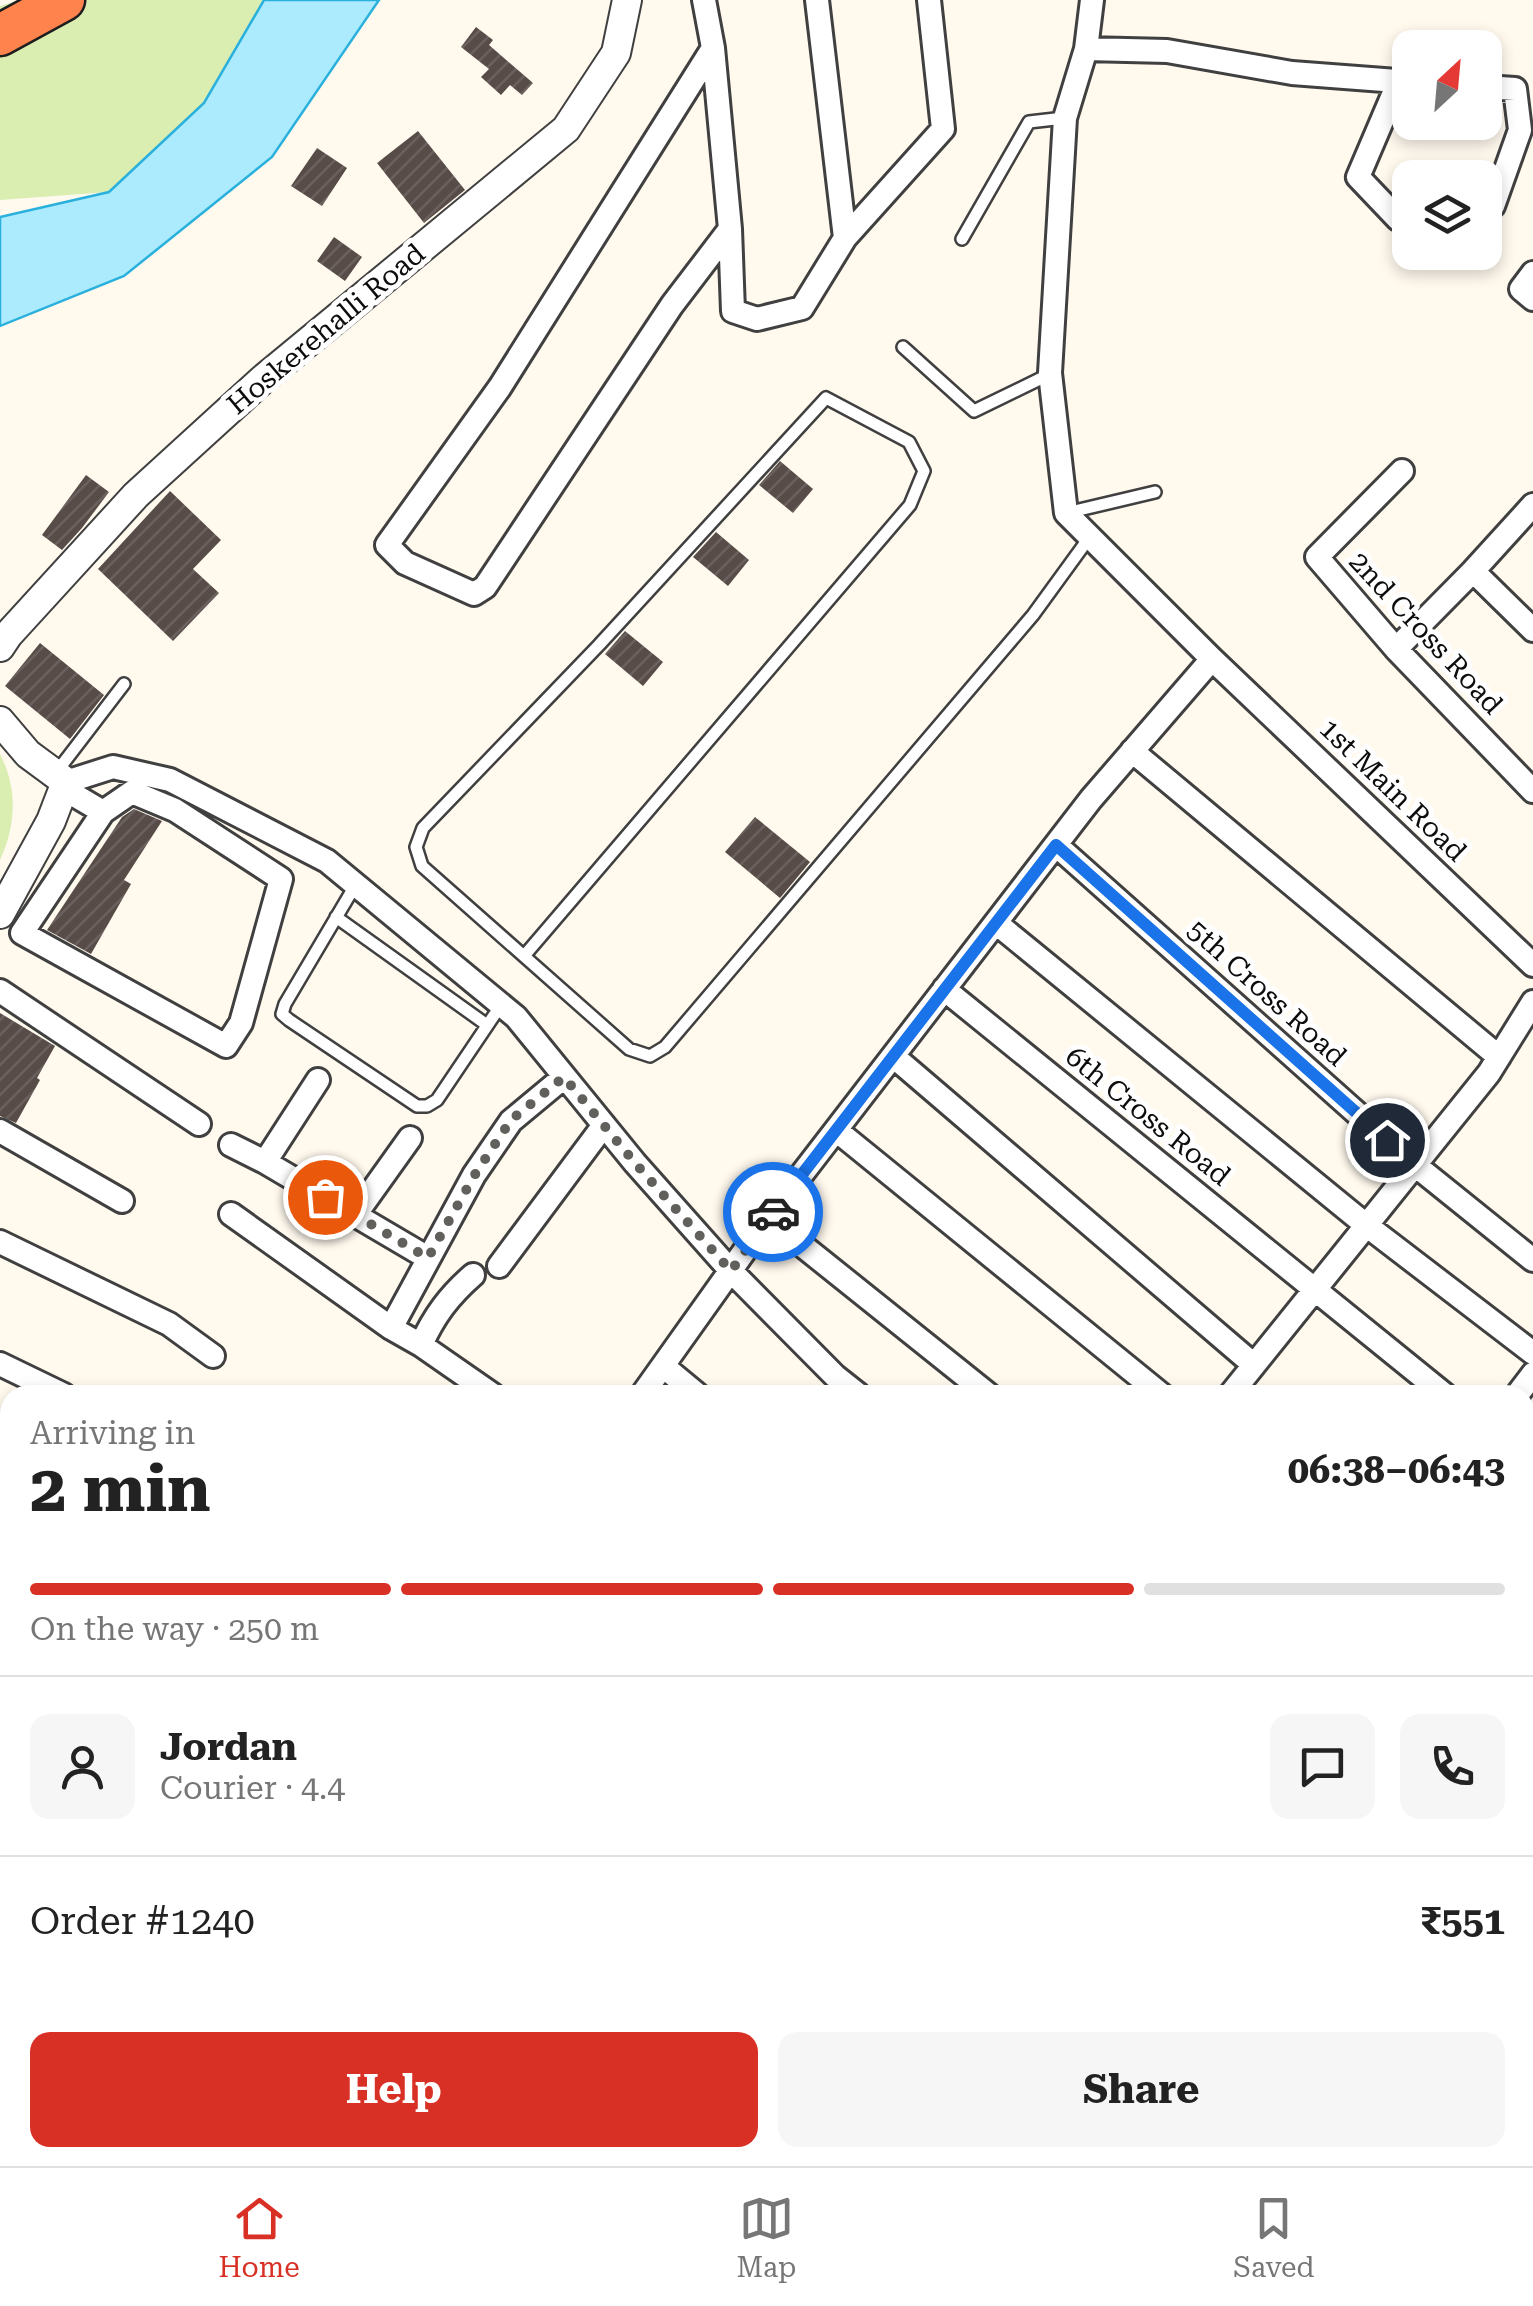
<!DOCTYPE html>
<meta charset="utf-8">
<style>
:root{--surface:#fff;--page:#f6f6f6;--text:#222;--muted:#767676;--line:#e0e0e0;--accent:#d93025}
body{margin:0;font-family:"Roboto Serif",serif;background:var(--page);color:var(--text);height:100vh;display:flex;flex-direction:column;font-size:38px;white-space:nowrap}
*{box-sizing:border-box;margin:0}
p{font-size:32px;color:var(--muted)}
.icon{flex:none;width:55px;height:55px;fill:none;stroke:currentColor;stroke-width:2;stroke-linecap:round;stroke-linejoin:round}
.map{position:relative;flex:1;overflow:hidden}
.sheet{position:absolute;left:0px;top:1385px;width:1535px;height:782px;display:flex;flex-direction:column;background:var(--surface);border-radius:30px 30px 0 0;box-shadow:0 5px 15px #0003}
.sheet>*{flex:none}
.needle{width:65px;rotate:26deg}
.buttons{position:absolute;left:1392px;top:30px;display:grid;gap:20px}
.buttons a{display:grid;place-items:center;width:110px;height:110px;border-radius:20px;background:var(--surface);box-shadow:0 5px 15px #0003;font-size:50px}
.pin{position:absolute;display:grid;place-items:center;width:85px;height:85px;color:#fff;margin:-42px;border:5px solid #fff;border-radius:50%;box-shadow:0 2px 10px #0007}
.courier{position:absolute;display:grid;place-items:center;width:100px;height:100px;margin:-50px;border:8px solid #1a73e8;border-radius:50%;background:#fff;color:#222;box-shadow:0 2px 12px #0007}
.head em{font-style:normal;font-weight:700}
.head div{display:flex;flex-direction:column-reverse}
.head{display:flex;align-items:center;justify-content:space-between;height:170px;padding:0 30px}
h1{font-size:65px;font-weight:700;line-height:75px}
.bar{display:grid;grid-template-columns:repeat(4,1fr);gap:15px 10px;align-content:center;height:120px;padding:0 30px}
.bar i{height:12px;border-radius:8px;background:var(--line)}
.bar .current{background:var(--accent)}
.bar p{grid-column:span 4}
.line{display:flex;align-items:center;gap:25px;padding:0 30px;border-top:2px solid var(--line)}
.line div{flex:1}
.round{display:grid;place-items:center;flex:none;width:105px;height:105px;border-radius:20px;background:var(--page)}
.cta{display:flex;gap:20px;margin-top:auto;padding:20px 30px}
.cta a{flex:1;height:115px;border-radius:20px;background:var(--accent);color:#fff;font-size:40px;font-weight:700;line-height:115px;text-align:center}
.cta a+a{background:var(--page);color:var(--text)}
.dock{display:flex;justify-content:space-around;align-items:center;height:140px;border-top:2px solid var(--line);background:var(--surface);font-size:28px;color:var(--muted)}
.dock a{display:grid;justify-items:center;gap:5px}
.dock .current{color:var(--accent)}
.map>svg:first-child{display:block}
.grass{fill:#daeeb2}
.water{fill:#acebfd;stroke:#2ab0dc;stroke-width:2.5}
.building{fill:url(#building-hatch)}
.lines{fill:none;stroke-linecap:round;stroke-linejoin:round}
.service-casing{stroke:#404040;stroke-width:16}
.minor-casing{stroke:#404040;stroke-width:28}
.tertiary-casing{stroke:#404040;stroke-width:32}
.motorway-casing{stroke:#1e1e1e;stroke-width:45}
.service{stroke:#fff;stroke-width:11}
.minor{stroke:#fff;stroke-width:22}
.tertiary{stroke:#fff;stroke-width:28}
.motorway{stroke:#ff834c;stroke-width:40}
.done{stroke:#62605c;stroke-width:10;stroke-dasharray:0 18}
.route{stroke:#1a73e8;stroke-width:12}
.labels{text-anchor:middle;dominant-baseline:central;stroke-width:10;stroke-linejoin:round;paint-order:stroke}
.street-label{font-size:28px;fill:#0d0d0d;stroke:#fff}
</style>
<div class="map">
<svg width="1533" height="2166" viewBox="0 0 1533 2166">
<defs>
<pattern id="building-hatch" width="6" height="6" patternUnits="userSpaceOnUse" patternTransform="scale(2.5)"><rect width="6" height="6" fill="#574c48"/><path d="M-1 1l2-2M0 6l6-6M5 7l2-2" fill="none" stroke="#6a615e"/></pattern>
</defs>
<rect width="100%" height="100%" fill="#fff9ee"/>
<path class="grass" d="M 20,0 L 264,0 L 204,103 L 109,192 L 0,200 L 0,6 Z
M 0,754 C 18,789 16,825 0,860 Z"/>
<path class="water" d="M 264,0 L 379,0 L 272,157 L 124,276 L 0,326 L 0,217 L 109,192 L 204,103 Z"/>
<path class="building" d="M 476,27 L 493,40 L 489,45 L 533,83 L 522,95 L 510,85 L 501,95 L 481,77 L 489,69 L 461,47 Z
M 418,131 L 465,190 L 424,223 L 377,163 Z
M 317,148 L 347,168 L 322,206 L 291,186 Z
M 334,237 L 362,257 L 345,281 L 317,261 Z
M 780,461 L 813,489 L 793,513 L 759,485 Z
M 86,475 L 109,492 L 82,528 L 62,550 L 42,535 Z
M 170,491 L 221,540 L 193,569 L 219,593 L 173,641 L 98,569 Z
M 716,532 L 749,560 L 728,586 L 693,557 Z
M 625,631 L 663,662 L 643,686 L 605,654 Z
M 40,643 L 104,695 L 70,739 L 5,686 Z
M 134,809 L 162,821 L 124,880 L 131,884 L 91,954 L 47,930 L 122,817 Z
M 755,817 L 810,862 L 780,898 L 725,852 Z
M 0,1013 L 55,1046 L 37,1078 L 40,1080 L 16,1123 L 0,1116 Z"/>
<g class="lines">
<g class="service-casing">
<path id="service" d="M 962,239 L 1029,122 L 1064,118
M 903,347 L 974,411 L 1050,374
M 1066,513 L 1155,492
M 55,774 L 124,684
M 356,884 L 285,1004 L 282,1014 L 289,1020 L 417,1106 L 427,1106 L 437,1100 L 501,1005
M 336,917 L 487,1025
M 524,956 L 910,505 L 924,471 L 909,442 L 826,398 L 599,645 L 423,828 L 416,847 L 422,866 L 629,1049 L 650,1056 L 665,1047 L 1033,615 L 1089,538"/>
</g>
<g class="minor-casing">
<path id="minor" d="M 704,0 L 713,48 L 730,229 L 672,305 L 485,587 L 474,594 L 405,563 L 387,545 L 500,387 L 713,48
M 817,0 L 845,238
M 1092,0 L 1086,49 L 1065,118 L 1050,373 L 1066,513 L 1212,659 L 1533,965
M 1086,49 L 1167,51 L 1292,73 L 1410,82
M 1399,81 L 1358,177 L 1398,219 L 1410,223
M 1485,87 L 1515,89 L 1520,130 L 1493,206 L 1485,212
M 730,229 L 733,311 L 757,319 L 802,308 L 845,238 L 943,129 L 929,0
M 1533,273 L 1521,289 L 1533,299
M 1402,471 L 1317,557 L 1396,649 L 1533,791
M 1473,571 L 1533,630
M 1396,649 L 1473,571 L 1533,505
M 1132,751 L 1499,1057
M 66,782 L 113,767 L 170,780 L 327,861 L 516,1017 L 635,1163 L 731,1271 L 835,1376 L 859,1395
M 64,789 L 103,812 L 132,792 L 175,810 L 281,879 L 241,1023 L 226,1046 L 22,933 L 103,812
M 1056,845 L 1415,1165 L 1533,1260
M 996,923 L 1366,1225 L 1533,1353
M 944,989 L 1445,1395
M 0,991 L 199,1124
M 893,1056 L 1254,1365
M 836,1130 L 1162,1395
M 0,1131 L 122,1201
M 231,1145 L 265,1162 L 428,1258
M 265,1162 L 318,1080
M 231,1214 L 391,1328 L 421,1345 L 493,1395
M 355,1215 L 410,1138
M 768,1218 L 989,1395
M 0,1242 L 169,1324 L 213,1356
M 499,1266 L 604,1125
M 391,1328 L 474,1175 L 511,1121 L 564,1077
M 421,1345 C 434,1316 449,1296 473,1275
M 0,1364 L 64,1395
M 663,1366 L 698,1395
M 642,1395 L 768,1218 L 1091,799 L 1212,659
M 1230,1395 L 1489,1073 L 1533,1002
M 1517,1395 L 1533,1374
M 0,1472 L 10,1475
M 0,1541 L 10,1545
M 1525,1605 L 1533,1592
M 1525,1621 L 1533,1627
M 0,1669 L 10,1671
M 0,1791 L 10,1792
M 0,1919 L 10,1921
M 1525,1974 L 1533,1966
M 0,2083 L 10,2083
M 1525,2123 L 1533,2115
M 729,2158 L 738,2166
M 1015,2158 L 1023,2166
M 1178,2158 L 1186,2166
M 1486,2162 L 1490,2158
M 100,2166 L 101,2158
M 397,2166 L 404,2158
M 543,2166 L 550,2158
M 870,2166 L 878,2158
M 1325,2166 L 1334,2158"/>
</g>
<g class="tertiary-casing">
<path id="tertiary" d="M 0,647 L 8,635 L 136,495 L 262,380 L 566,129 L 616,53 L 627,0
M 0,721 L 28,754 L 66,782 L 51,821 L 0,914
M 1525,1745 L 1533,1743
M 1525,1893 L 1533,1904
M 699,2166 L 708,2158"/>
</g>
<g class="motorway-casing">
<path id="motorway" d="M 0,35 L 64,0"/>
</g>
<use href="#service" class="service"/>
<use href="#minor" class="minor"/>
<use href="#tertiary" class="tertiary"/>
<use href="#motorway" class="motorway"/>
</g>
<g class="lines">
<path class="done" d="M 325,1197 L 428,1258 L 474,1176 L 511,1120 L 564,1077 L 635,1163 L 731,1271 L 773,1212"/>
<path class="route" d="M 773,1212 L 1056,845 L 1387,1140"/>
</g>
<g class="labels">
<g class="street-label">
<text transform="translate(326 329) rotate(-40)">Hoskerehalli Road</text>
<text transform="translate(1426 633) rotate(47)">2nd Cross Road</text>
<text transform="translate(1393 790) rotate(44)">1st Main Road</text>
<text transform="translate(1267 993) rotate(42)">5th Cross Road</text>
<text transform="translate(1148 1116) rotate(39)">6th Cross Road</text>
</g>
</g>
</svg>
<div class="buttons">
<a><svg class="needle" viewBox="-14 -14 28 28"><path d="M0-13l5 13h-10z" fill="#e53935"/><path d="M0 13l5-13h-10z" fill="#767676"/></svg></a>
<a><svg class="icon" aria-label="layers" viewBox="0 0 24 24"><path d="M12 4l9 5-9 5-9-5zM3 14l9 5 9-5"/></svg></a>
</div>
<div class="pin" style="left:325px;top:1197px;background:#ea580c"><svg class="icon" aria-label="bag" viewBox="0 0 24 24"><path d="M5 8h14l-1 12H6zM9 8a3 3 0 0 1 6 0"/></svg></div>
<div class="pin" style="left:1387px;top:1140px;background:#1f2937"><svg class="icon" aria-label="home" viewBox="0 0 24 24"><path d="M3 11l9-7 9 7M6 9v11h12V9"/></svg></div>
<div class="courier" style="left:773px;top:1212px"><svg class="icon" aria-label="car" viewBox="0 0 24 24"><path d="M5 17H2v-5l4-1 3-4h7l3 4 3 1v5h-3M9 17h6M6 11h13"/><circle cx="7" cy="17" r="2"/><circle cx="17" cy="17" r="2"/></svg></div>
<section class="sheet">
<div class="head"><div><h1>2 min</h1><p>Arriving in</p></div><em>06:38–06:43</em></div>
<div class="bar"><i class="current"></i><i class="current"></i><i class="current"></i><i></i><p>On the way · 250 m</p></div>
<div class="line" style="height:180px"><a class="round"><svg class="icon" aria-label="person" viewBox="0 0 24 24"><circle cx="12" cy="8" r="4"/><path d="M4 21q1-7 8-7t8 7"/></svg></a><div><b>Jordan</b><p>Courier · 4.4</p></div><a class="round"><svg class="icon" aria-label="chat" viewBox="0 0 24 24"><path d="M4 5h16v11H9l-5 4z"/></svg></a><a class="round"><svg class="icon" aria-label="phone" viewBox="0 0 24 24"><path d="M5 4h4l2 5-3 2q2 4 5 5l2-3 5 2v4C11 20 4 13 5 4z"/></svg></a></div>
<div class="line" style="height:130px"><div>Order #1240</div><b>₹551</b></div>
<div class="cta"><a>Help</a><a>Share</a></div>
</section>
</div>
<nav class="dock">
<a class="current"><svg class="icon" aria-label="home" viewBox="0 0 24 24"><path d="M3 11l9-7 9 7M6 9v11h12V9"/></svg>Home</a>
<a><svg class="icon" aria-label="map" viewBox="0 0 24 24"><path d="M3 6l6-2 6 2 6-2v14l-6 2-6-2-6 2zM9 4v14M15 6v14"/></svg>Map</a>
<a><svg class="icon" aria-label="saved" viewBox="0 0 24 24"><path d="M7 4h10v16l-5-4-5 4z"/></svg>Saved</a>
</nav>
